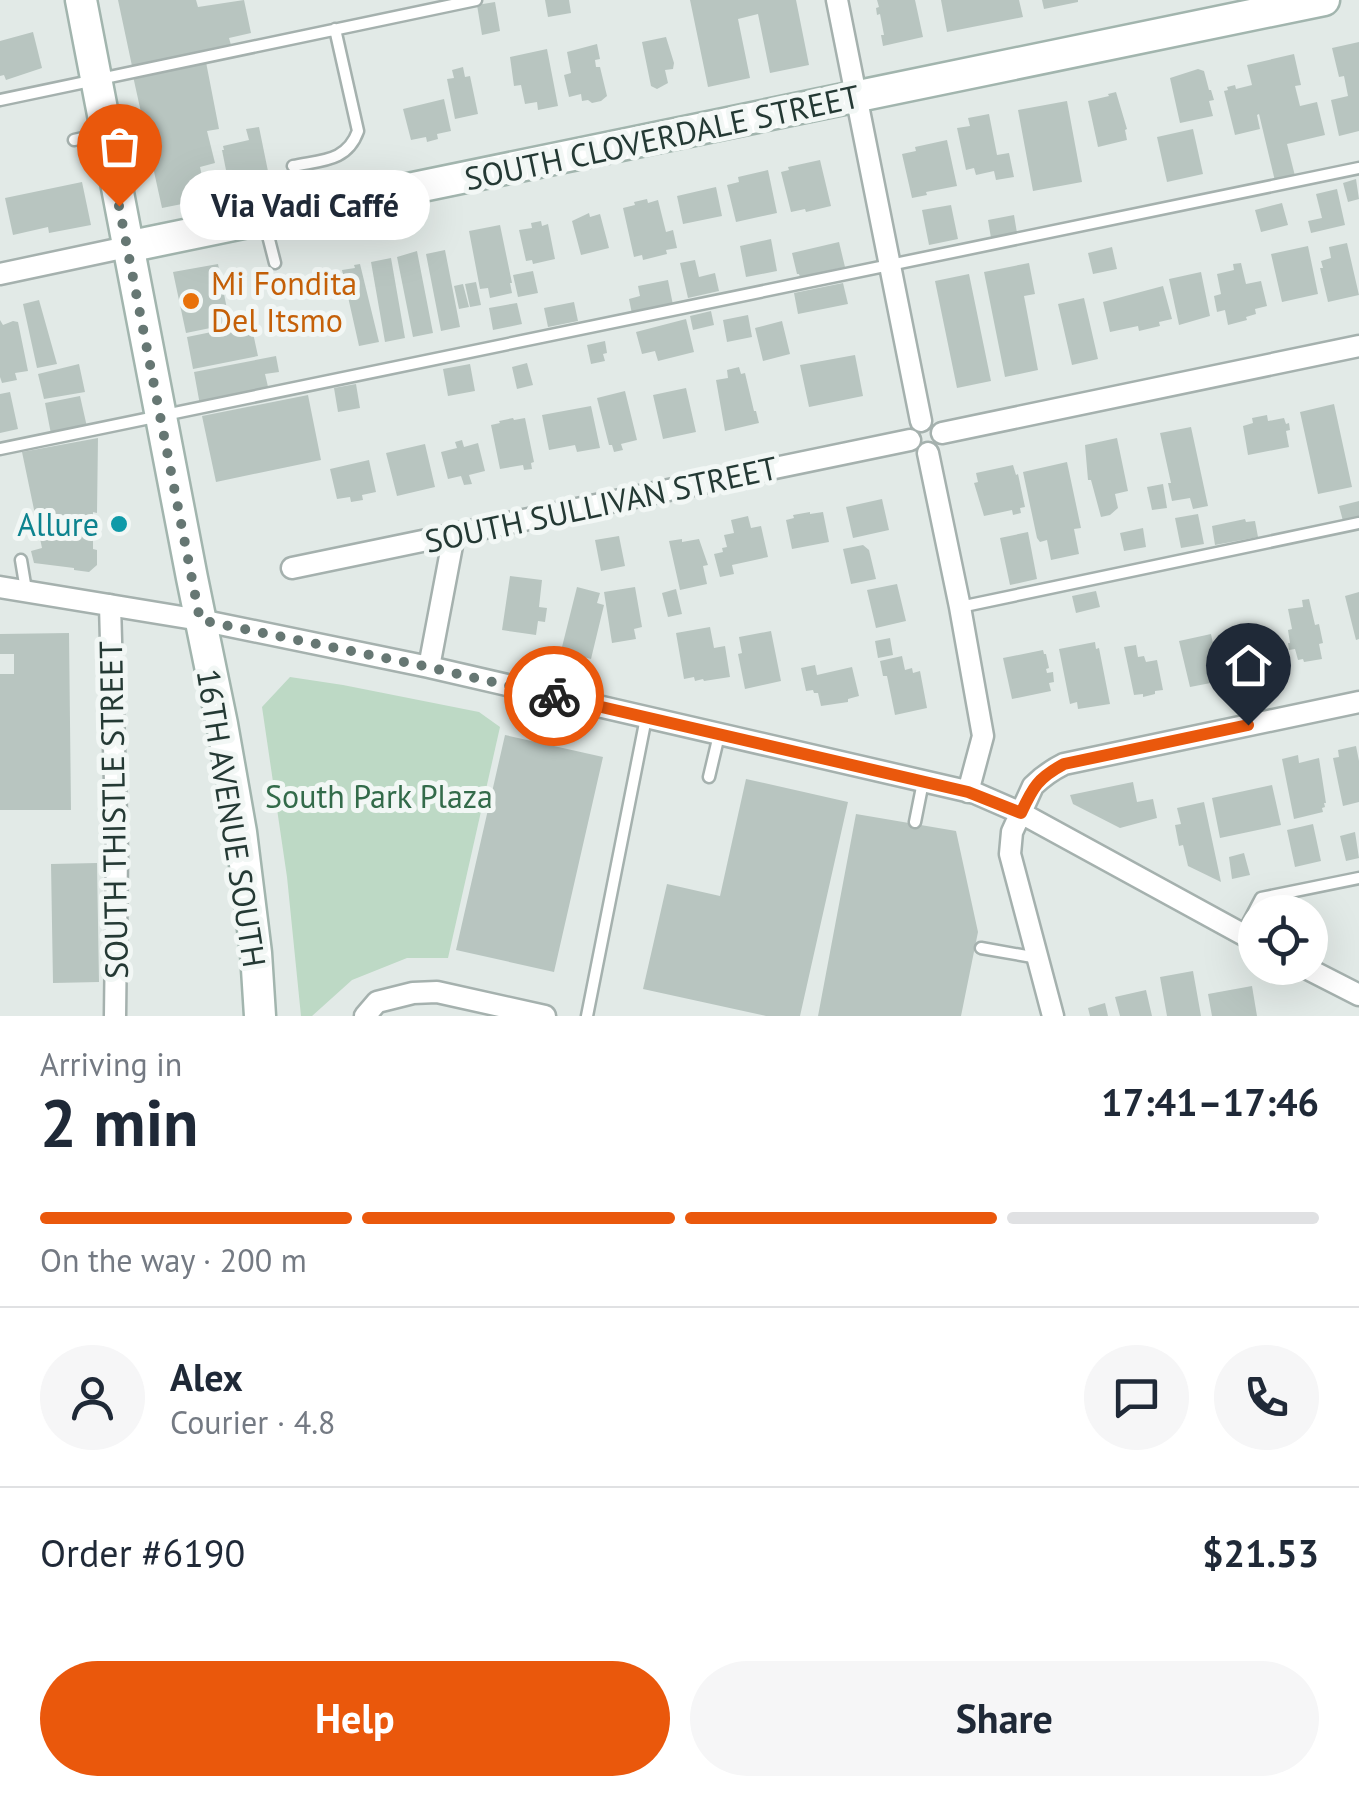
<!DOCTYPE html>
<meta charset="utf-8">
<style>
:root{--surface:#fff;--page:#f6f6f7;--text:#1f2937;--muted:#747a83;--line:#e0e1e3;--accent:#ea580c}
body{margin:0;font-family:"PT Sans",sans-serif;background:var(--page);color:var(--text);height:100vh;display:flex;flex-direction:column;font-size:38px;white-space:nowrap}
*{box-sizing:border-box;margin:0}
p{font-size:32px;color:var(--muted)}
.icon{flex:none;width:55px;height:55px;fill:none;stroke:currentColor;stroke-width:2;stroke-linecap:round;stroke-linejoin:round}
.map{position:relative;height:1016px;overflow:hidden}
.side{display:flex;flex-direction:column;background:var(--surface);flex:1}
.side>*{flex:none}
.buttons{position:absolute;left:1238px;top:895px;display:grid;gap:20px}
.buttons a{display:grid;place-items:center;width:90px;height:90px;border-radius:50%;background:var(--surface);box-shadow:0 10px 40px #0002;font-size:50px}
.pin{position:absolute;display:grid;place-items:center;width:85px;height:85px;color:#fff;margin:-102px -42px;border-radius:50% 50% 50% 0;rotate:-45deg;box-shadow:0 0 10px #0007}
.pin .icon{rotate:45deg}
.courier{position:absolute;display:grid;place-items:center;width:100px;height:100px;margin:-50px;border:8px solid #ea580c;border-radius:50%;background:#fff;color:#222;box-shadow:0 2px 12px #0007}
.bubble{position:absolute;height:70px;border-radius:35px;background:var(--surface);box-shadow:0 10px 40px #0002;font-size:32px;font-weight:800;line-height:70px;text-align:center}
.overview em{font-style:normal;font-weight:800}
.overview div{display:flex;flex-direction:column-reverse}
.overview{display:flex;align-items:center;justify-content:space-between;height:170px;padding:0 40px}
h1{font-size:65px;font-weight:800;line-height:75px}
.bar{display:grid;grid-template-columns:repeat(4,1fr);gap:15px 10px;align-content:center;height:120px;padding:0 40px}
.bar i{height:12px;border-radius:8px;background:var(--line)}
.bar .selected{background:var(--accent)}
.bar p{grid-column:span 4}
.line{display:flex;align-items:center;gap:25px;padding:0 40px;border-top:2px solid var(--line)}
.line div{flex:1}
.round{display:grid;place-items:center;flex:none;width:105px;height:105px;border-radius:52px;background:var(--page)}
.primary-button{display:flex;gap:20px;margin-top:auto;padding:20px 40px}
.primary-button a{flex:1;height:115px;border-radius:60px;background:var(--accent);color:#fff;font-size:40px;font-weight:800;line-height:115px;text-align:center}
.primary-button a+a{background:var(--page);color:var(--text)}
.map>svg:first-child{display:block}
.green{fill:#bdd9c5}
.building{fill:#b8c5c0}
.lines{fill:none;stroke-linecap:round;stroke-linejoin:round}
.lane-casing{stroke:#a5b1ae;stroke-width:15}
.street-casing{stroke:#a5b1ae;stroke-width:25}
.secondary-casing{stroke:#a2b5ae;stroke-width:35}
.lane{stroke:#fff;stroke-width:10}
.street{stroke:#fff;stroke-width:20}
.secondary{stroke:#fff;stroke-width:30}
.done{stroke:#667773;stroke-width:10;stroke-dasharray:0 18}
.route{stroke:#ea580c;stroke-width:12}
.food-dot{fill:#e8710a;stroke:#f2f7f5;stroke-width:4}
.culture-dot{fill:#0f9aa8;stroke:#f2f7f5;stroke-width:4}
.labels{text-anchor:middle;dominant-baseline:central;stroke-width:10;stroke-linejoin:round;paint-order:stroke}
.street-label{font-size:32px;fill:#243934;stroke:#f2f7f5}
.food-label{font-size:32px;fill:#c56008;stroke:#f2f7f5;text-anchor:start}
.culture-label{font-size:32px;fill:#0d838f;stroke:#f2f7f5;text-anchor:end}
.park-label{font-size:32px;fill:#336b4a;stroke:#f2f7f5}
</style>
<div class="map">
<svg width="1359" height="1016" viewBox="0 0 1359 1016">
<rect width="100%" height="100%" fill="#e2eae7"/>
<path class="green" d="M 290,677 L 343,685 L 479,712 L 500,727 L 448,958 L 407,958 L 352,980 L 312,1016 L 301,1016 L 287,877 L 262,707 Z"/>
<path class="building" d="M 118,0 L 196,0 L 198,7 L 244,0 L 251,33 L 229,38 L 231,45 L 132,66 Z
M 545,0 L 569,0 L 571,13 L 548,17 Z
M 690,0 L 796,0 L 809,65 L 770,73 L 758,14 L 738,19 L 750,78 L 708,87 Z
M 877,0 L 915,0 L 923,37 L 883,46 L 881,35 L 884,35 L 880,14 L 877,15 L 876,8 L 879,7 Z
M 941,0 L 1019,0 L 1023,17 L 947,32 Z
M 1042,0 L 1078,0 L 1078,2 L 1044,9 Z
M 495,2 L 500,31 L 482,35 L 477,5 Z
M 33,32 L 42,68 L 6,80 L 4,75 L 0,76 L 0,41 Z
M 666,37 L 674,63 L 673,69 L 665,70 L 668,83 L 657,89 L 651,86 L 642,42 Z
M 1359,42 L 1359,131 L 1339,136 L 1331,100 L 1348,96 L 1344,76 L 1339,77 L 1332,48 Z
M 597,44 L 600,59 L 595,60 L 596,67 L 600,67 L 607,96 L 601,101 L 592,103 L 588,100 L 582,101 L 581,94 L 569,97 L 564,75 L 571,73 L 567,52 Z
M 547,49 L 558,106 L 538,110 L 537,102 L 525,104 L 521,85 L 514,86 L 510,57 Z
M 1294,54 L 1301,85 L 1295,86 L 1300,106 L 1317,102 L 1325,135 L 1287,144 L 1295,176 L 1275,181 L 1259,114 L 1257,115 L 1260,129 L 1235,135 L 1224,91 L 1228,90 L 1227,87 L 1235,85 L 1236,89 L 1252,85 L 1247,65 Z
M 206,62 L 219,129 L 207,131 L 215,163 L 200,167 L 207,199 L 162,208 L 133,76 Z
M 463,67 L 465,77 L 470,76 L 478,114 L 455,119 L 447,79 L 454,78 L 452,70 Z
M 1198,69 L 1204,71 L 1209,90 L 1211,90 L 1214,100 L 1209,101 L 1213,116 L 1180,123 L 1170,78 Z
M 1116,92 L 1127,129 L 1125,130 L 1127,140 L 1098,147 L 1088,101 L 1109,96 L 1108,94 Z
M 444,99 L 451,131 L 437,134 L 438,139 L 427,142 L 426,137 L 411,140 L 403,109 Z
M 1067,101 L 1082,182 L 1033,191 L 1018,110 Z
M 989,114 L 997,155 L 1009,153 L 1014,177 L 996,180 L 994,171 L 976,175 L 974,168 L 966,170 L 957,128 L 970,126 L 968,118 Z
M 259,127 L 271,186 L 231,195 L 222,150 L 224,150 L 223,146 L 249,140 L 246,129 Z
M 1193,129 L 1203,174 L 1167,182 L 1157,137 Z
M 947,140 L 957,186 L 926,192 L 927,195 L 912,198 L 902,154 L 916,151 L 915,147 Z
M 820,160 L 831,206 L 806,212 L 805,209 L 791,212 L 781,172 L 789,170 L 788,167 Z
M 768,170 L 777,213 L 736,222 L 727,185 L 739,182 L 738,177 Z
M 1356,179 L 1359,199 L 1348,202 L 1343,183 Z
M 82,182 L 91,225 L 49,233 L 48,227 L 13,235 L 5,198 Z
M 716,187 L 722,216 L 683,224 L 677,196 Z
M 1337,189 L 1345,225 L 1311,233 L 1308,221 L 1322,218 L 1316,194 Z
M 647,199 L 648,203 L 658,200 L 666,232 L 673,230 L 677,248 L 666,250 L 667,254 L 643,260 L 642,255 L 634,257 L 623,208 L 635,205 L 634,202 Z
M 1282,203 L 1288,225 L 1261,232 L 1255,210 Z
M 951,205 L 958,239 L 929,245 L 922,210 Z
M 589,213 L 590,217 L 600,214 L 609,248 L 581,255 L 572,221 Z
M 1014,215 L 1017,233 L 991,238 L 988,220 Z
M 541,221 L 542,226 L 548,224 L 555,259 L 533,264 L 532,260 L 526,261 L 519,230 L 532,228 L 531,223 Z
M 500,225 L 512,283 L 510,283 L 512,293 L 490,298 L 488,288 L 480,289 L 469,231 Z
M 771,239 L 777,271 L 746,277 L 740,246 Z
M 839,242 L 845,267 L 800,277 L 799,274 L 797,274 L 792,253 Z
M 1347,243 L 1359,295 L 1328,302 L 1320,268 L 1323,268 L 1321,261 L 1331,258 L 1329,247 Z
M 1308,246 L 1318,294 L 1282,302 L 1271,254 Z
M 1112,247 L 1117,269 L 1093,274 L 1088,253 Z
M 445,250 L 460,327 L 441,331 L 426,254 Z
M 417,251 L 433,333 L 413,337 L 397,257 Z
M 391,258 L 405,338 L 385,342 L 371,262 Z
M 695,260 L 699,277 L 715,273 L 719,291 L 688,298 L 680,263 Z
M 1029,263 L 1035,294 L 1024,296 L 1038,370 L 1005,377 L 984,272 Z
M 1241,263 L 1246,284 L 1261,281 L 1267,306 L 1255,309 L 1256,314 L 1246,317 L 1247,320 L 1228,325 L 1225,310 L 1217,312 L 1214,296 L 1221,294 L 1217,274 L 1234,270 L 1233,264 Z
M 218,264 L 230,324 L 186,333 L 173,272 Z
M 360,264 L 379,342 L 359,346 L 342,270 L 355,268 L 354,265 Z
M 533,271 L 538,293 L 518,297 L 513,275 Z
M 1201,272 L 1210,316 L 1179,325 L 1169,279 Z
M 969,274 L 991,381 L 957,388 L 935,281 Z
M 668,280 L 673,305 L 632,314 L 629,299 L 640,296 L 638,286 Z
M 476,282 L 481,305 L 470,307 L 465,284 Z
M 843,283 L 848,304 L 798,314 L 794,293 Z
M 463,284 L 469,307 L 459,309 L 454,286 Z
M 1163,286 L 1172,319 L 1159,322 L 1160,326 L 1139,331 L 1138,326 L 1110,332 L 1103,302 Z
M 1084,298 L 1098,359 L 1072,365 L 1058,304 Z
M 39,300 L 57,364 L 37,368 L 23,304 Z
M 574,302 L 578,321 L 548,327 L 544,308 Z
M 517,303 L 522,324 L 493,330 L 489,308 Z
M 711,311 L 714,325 L 693,330 L 690,316 Z
M 748,315 L 752,337 L 727,342 L 723,320 Z
M 686,319 L 694,352 L 658,361 L 655,351 L 642,354 L 636,332 Z
M 0,320 L 3,325 L 13,321 L 18,322 L 28,371 L 15,373 L 17,380 L 2,383 L 0,377 Z
M 782,321 L 790,354 L 763,361 L 755,328 Z
M 251,324 L 258,356 L 193,369 L 187,337 Z
M 605,341 L 607,353 L 603,354 L 605,361 L 591,364 L 587,345 Z
M 855,355 L 863,396 L 809,407 L 800,365 Z
M 276,356 L 279,372 L 265,374 L 269,391 L 200,405 L 194,372 Z
M 527,363 L 533,385 L 517,389 L 512,367 Z
M 79,364 L 85,392 L 44,399 L 38,374 Z
M 470,364 L 475,391 L 448,396 L 443,369 Z
M 739,367 L 741,374 L 745,373 L 754,411 L 756,411 L 759,423 L 725,431 L 716,380 L 728,378 L 727,370 Z
M 356,384 L 360,408 L 338,412 L 334,388 Z
M 686,388 L 696,432 L 663,439 L 653,395 Z
M 625,391 L 637,440 L 621,444 L 623,450 L 614,452 L 612,445 L 609,445 L 597,398 Z
M 10,392 L 18,429 L 0,433 L 0,394 Z
M 308,395 L 321,460 L 216,482 L 202,416 Z
M 80,396 L 87,427 L 51,434 L 45,403 Z
M 1334,404 L 1352,487 L 1318,494 L 1300,412 Z
M 591,406 L 600,448 L 577,452 L 575,445 L 549,450 L 542,415 Z
M 1267,415 L 1268,421 L 1284,418 L 1286,424 L 1289,423 L 1290,430 L 1286,431 L 1289,447 L 1248,455 L 1243,426 L 1253,423 L 1252,418 Z
M 513,418 L 514,420 L 525,418 L 534,462 L 531,463 L 532,469 L 524,470 L 523,465 L 500,469 L 491,425 L 500,423 L 499,421 Z
M 1191,427 L 1208,506 L 1193,509 L 1190,498 L 1172,501 L 1168,483 L 1171,483 L 1160,433 Z
M 98,438 L 97,513 L 93,512 L 93,549 L 97,550 L 97,565 L 89,572 L 74,570 L 74,568 L 34,563 L 31,551 L 42,548 L 22,452 Z
M 1117,438 L 1128,491 L 1115,494 L 1118,508 L 1110,515 L 1101,517 L 1091,480 L 1088,480 L 1085,445 Z
M 462,440 L 464,447 L 478,443 L 485,471 L 469,475 L 472,484 L 464,485 L 461,476 L 448,479 L 441,452 L 457,448 L 455,442 Z
M 425,444 L 435,487 L 397,496 L 386,453 Z
M 369,460 L 376,492 L 362,495 L 363,500 L 351,502 L 350,497 L 337,499 L 330,469 Z
M 1067,462 L 1081,528 L 1074,529 L 1079,554 L 1051,560 L 1047,540 L 1040,542 L 1037,538 L 1023,472 Z
M 1013,465 L 1016,475 L 1018,474 L 1025,507 L 1020,508 L 1021,513 L 1013,515 L 1012,510 L 984,516 L 974,483 L 978,482 L 976,473 Z
M 1163,484 L 1167,508 L 1152,510 L 1147,487 Z
M 882,499 L 889,530 L 853,538 L 846,507 Z
M 1359,501 L 1359,518 L 1343,521 L 1339,506 Z
M 810,512 L 810,514 L 823,512 L 829,542 L 792,549 L 786,520 L 794,518 L 793,515 Z
M 1198,514 L 1204,544 L 1181,548 L 1175,518 Z
M 748,516 L 751,528 L 761,526 L 768,557 L 732,565 L 734,574 L 720,577 L 714,554 L 723,552 L 722,548 L 727,547 L 724,535 L 734,533 L 731,520 Z
M 1245,519 L 1246,522 L 1255,521 L 1258,537 L 1215,545 L 1212,526 Z
M 1143,528 L 1146,547 L 1124,551 L 1120,533 Z
M 1028,532 L 1037,579 L 1010,585 L 1000,538 Z
M 619,536 L 625,566 L 601,571 L 595,540 Z
M 682,539 L 682,542 L 699,539 L 708,565 L 703,566 L 707,584 L 680,590 L 669,541 Z
M 863,545 L 869,550 L 876,579 L 851,584 L 843,549 Z
M 510,576 L 542,580 L 539,607 L 547,608 L 545,622 L 538,621 L 536,635 L 502,630 Z
M 897,584 L 906,621 L 876,628 L 867,590 Z
M 577,587 L 600,593 L 597,603 L 604,605 L 591,659 L 561,651 Z
M 635,587 L 642,627 L 634,629 L 636,639 L 612,643 L 604,592 Z
M 676,589 L 682,614 L 668,617 L 662,593 Z
M 1096,591 L 1100,607 L 1076,613 L 1072,596 Z
M 1359,592 L 1359,639 L 1356,640 L 1345,596 Z
M 1309,599 L 1315,625 L 1319,624 L 1323,643 L 1319,644 L 1322,659 L 1304,662 L 1303,659 L 1298,660 L 1295,649 L 1289,650 L 1288,643 L 1290,643 L 1288,630 L 1292,629 L 1288,609 L 1303,607 L 1302,600 Z
M 710,627 L 714,648 L 725,646 L 730,677 L 704,681 L 703,679 L 695,681 L 694,677 L 684,679 L 676,633 Z
M 771,631 L 781,681 L 745,689 L 738,654 L 742,653 L 739,637 Z
M 1268,632 L 1275,668 L 1262,670 L 1263,674 L 1252,676 L 1252,673 L 1242,675 L 1235,639 Z
M 69,633 L 71,810 L 0,810 L 0,674 L 14,674 L 14,654 L 0,654 L 0,634 Z
M 1211,634 L 1221,681 L 1190,687 L 1179,641 Z
M 890,638 L 893,655 L 878,658 L 875,641 Z
M 1095,642 L 1096,649 L 1099,648 L 1110,704 L 1078,709 L 1077,702 L 1070,704 L 1059,649 Z
M 1136,645 L 1138,657 L 1144,656 L 1146,662 L 1157,660 L 1163,690 L 1155,691 L 1155,694 L 1143,697 L 1143,694 L 1134,695 L 1124,647 Z
M 1043,650 L 1044,654 L 1046,654 L 1049,668 L 1046,669 L 1047,673 L 1053,672 L 1054,682 L 1049,683 L 1051,691 L 1012,699 L 1003,658 Z
M 902,656 L 905,670 L 912,668 L 913,673 L 920,671 L 927,708 L 895,715 L 887,676 L 883,676 L 880,661 Z
M 815,665 L 817,675 L 852,667 L 859,696 L 848,699 L 848,702 L 821,706 L 818,693 L 814,693 L 813,690 L 806,691 L 801,668 Z
M 505,735 L 603,757 L 554,972 L 456,950 Z
M 1356,746 L 1359,761 L 1359,802 L 1343,806 L 1333,758 L 1339,757 L 1338,750 Z
M 1298,755 L 1299,763 L 1319,758 L 1326,803 L 1324,803 L 1325,807 L 1322,808 L 1323,812 L 1294,819 L 1282,759 Z
M 746,779 L 848,802 L 800,1016 L 766,1016 L 643,989 L 667,884 L 720,896 Z
M 1133,782 L 1137,802 L 1153,799 L 1157,818 L 1120,828 L 1073,804 L 1070,795 Z
M 1272,785 L 1281,825 L 1220,838 L 1212,798 Z
M 1204,802 L 1221,882 L 1188,866 L 1183,845 L 1179,846 L 1175,825 L 1181,824 L 1177,808 Z
M 856,814 L 956,831 L 978,932 L 961,1016 L 818,1016 Z
M 1313,824 L 1321,861 L 1295,867 L 1287,830 Z
M 1355,832 L 1359,858 L 1346,861 L 1340,836 Z
M 1244,853 L 1250,875 L 1232,879 L 1229,857 Z
M 97,863 L 99,982 L 53,983 L 51,864 Z
M 1193,971 L 1201,1016 L 1167,1016 L 1160,977 Z
M 1252,986 L 1257,1016 L 1212,1016 L 1208,994 Z
M 1146,990 L 1152,1016 L 1120,1016 L 1115,997 Z
M 1105,1003 L 1108,1016 L 1090,1016 L 1088,1008 Z"/>
<g class="lines">
<g class="lane-casing">
<path id="lane" d="M 0,100 L 476,0
M 74,140 L 105,133
M 293,166 C 321,160 347,162 358,131 L 335,29
M 264,220 L 275,263
M 0,449 L 1359,168
M 21,560 L 26,590
M 960,607 L 1359,523
M 709,777 L 719,735
M 915,822 L 923,782
M 1242,934 L 1261,898 L 1359,878
M 981,948 L 1038,958
M 587,1016 L 646,718"/>
</g>
<g class="street-casing">
<path id="street" d="M 837,0 L 921,421
M 0,274 L 127,247
M 942,433 L 1359,346
M 928,453 L 960,607 L 983,736 L 968,792
M 292,568 L 910,440
M 0,587 L 200,620 L 429,667 L 975,793 L 1021,813 L 1255,941
M 110,605 L 117,853 L 115,1016
M 429,667 L 454,535
M 1306,968 L 1359,995
M 365,1016 L 377,1002 L 413,993 L 437,992 L 545,1016
M 1053,1016 L 1010,854 L 1012,832 L 1033,786 C 1043,776 1052,770 1064,764 L 1359,702"/>
</g>
<g class="secondary-casing">
<path id="secondary" d="M 81,0 L 192,578 L 222,724 L 241,832 L 256,953 L 260,1016
M 127,247 L 1324,0"/>
</g>
<use href="#lane" class="lane"/>
<use href="#street" class="street"/>
<use href="#secondary" class="secondary"/>
</g>
<g class="lines">
<path class="done" d="M 119,206 L 200,620 L 419,665 L 554,696"/>
<path class="route" d="M 554,696 L 968,792 L 1021,813 C 1033,787 1038,778 1064,764 L 1248,725"/>
</g>
<circle class="food-dot" cx="191" cy="301" r="10"/>
<circle class="culture-dot" cx="119" cy="524" r="10"/>
<g class="labels">
<g class="street-label">
<text transform="translate(662 137) rotate(-12)">SOUTH CLOVERDALE STREET</text>
<text transform="translate(601 504) rotate(-12)">SOUTH SULLIVAN STREET</text>
<text transform="translate(113 810) rotate(-91)">SOUTH THISTLE STREET</text>
<text transform="translate(232 818) rotate(81)">16TH AVENUE SOUTH</text>
</g>
<g class="food-label">
<text x="211" y="283">Mi Fondita<tspan x="211" dy="37">Del Itsmo</tspan></text>
</g>
<g class="culture-label">
<text x="99" y="524">Allure</text>
</g>
<g class="park-label">
<text x="379" y="796">South Park Plaza</text>
</g>
</g>
</svg>
<div class="buttons">
<a><svg class="icon" aria-label="locate" viewBox="0 0 24 24"><circle cx="12" cy="12" r="6"/><path d="M12 2v4M12 18v4M2 12h4M18 12h4"/></svg></a>
</div>
<div class="pin" style="left:119px;top:206px;background:#ea580c"><svg class="icon" aria-label="bag" viewBox="0 0 24 24"><path d="M5 8h14l-1 12H6zM9 8a3 3 0 0 1 6 0"/></svg></div>
<div class="pin" style="left:1248px;top:725px;background:#1f2937"><svg class="icon" aria-label="home" viewBox="0 0 24 24"><path d="M3 11l9-7 9 7M6 9v11h12V9"/></svg></div>
<div class="courier" style="left:554px;top:696px"><svg class="icon" aria-label="bike" viewBox="0 0 24 24"><circle cx="6" cy="16" r="4"/><circle cx="18" cy="16" r="4"/><path d="M6 16l4-8h5l3 8M10 8l3 8H6M13 5h3"/></svg></div>
<div class="bubble" style="left:180px;top:170px;width:250px">Via Vadi Caffé</div>
</div>
<section class="side">
<div class="overview"><div><h1>2 min</h1><p>Arriving in</p></div><em>17:41–17:46</em></div>
<div class="bar"><i class="selected"></i><i class="selected"></i><i class="selected"></i><i></i><p>On the way · 200 m</p></div>
<div class="line" style="height:180px"><a class="round"><svg class="icon" aria-label="person" viewBox="0 0 24 24"><circle cx="12" cy="8" r="4"/><path d="M4 21q1-7 8-7t8 7"/></svg></a><div><b>Alex</b><p>Courier · 4.8</p></div><a class="round"><svg class="icon" aria-label="chat" viewBox="0 0 24 24"><path d="M4 5h16v11H9l-5 4z"/></svg></a><a class="round"><svg class="icon" aria-label="phone" viewBox="0 0 24 24"><path d="M5 4h4l2 5-3 2q2 4 5 5l2-3 5 2v4C11 20 4 13 5 4z"/></svg></a></div>
<div class="line" style="height:130px"><div>Order #6190</div><b>$21.53</b></div>
<div class="primary-button"><a>Help</a><a>Share</a></div>
</section>
